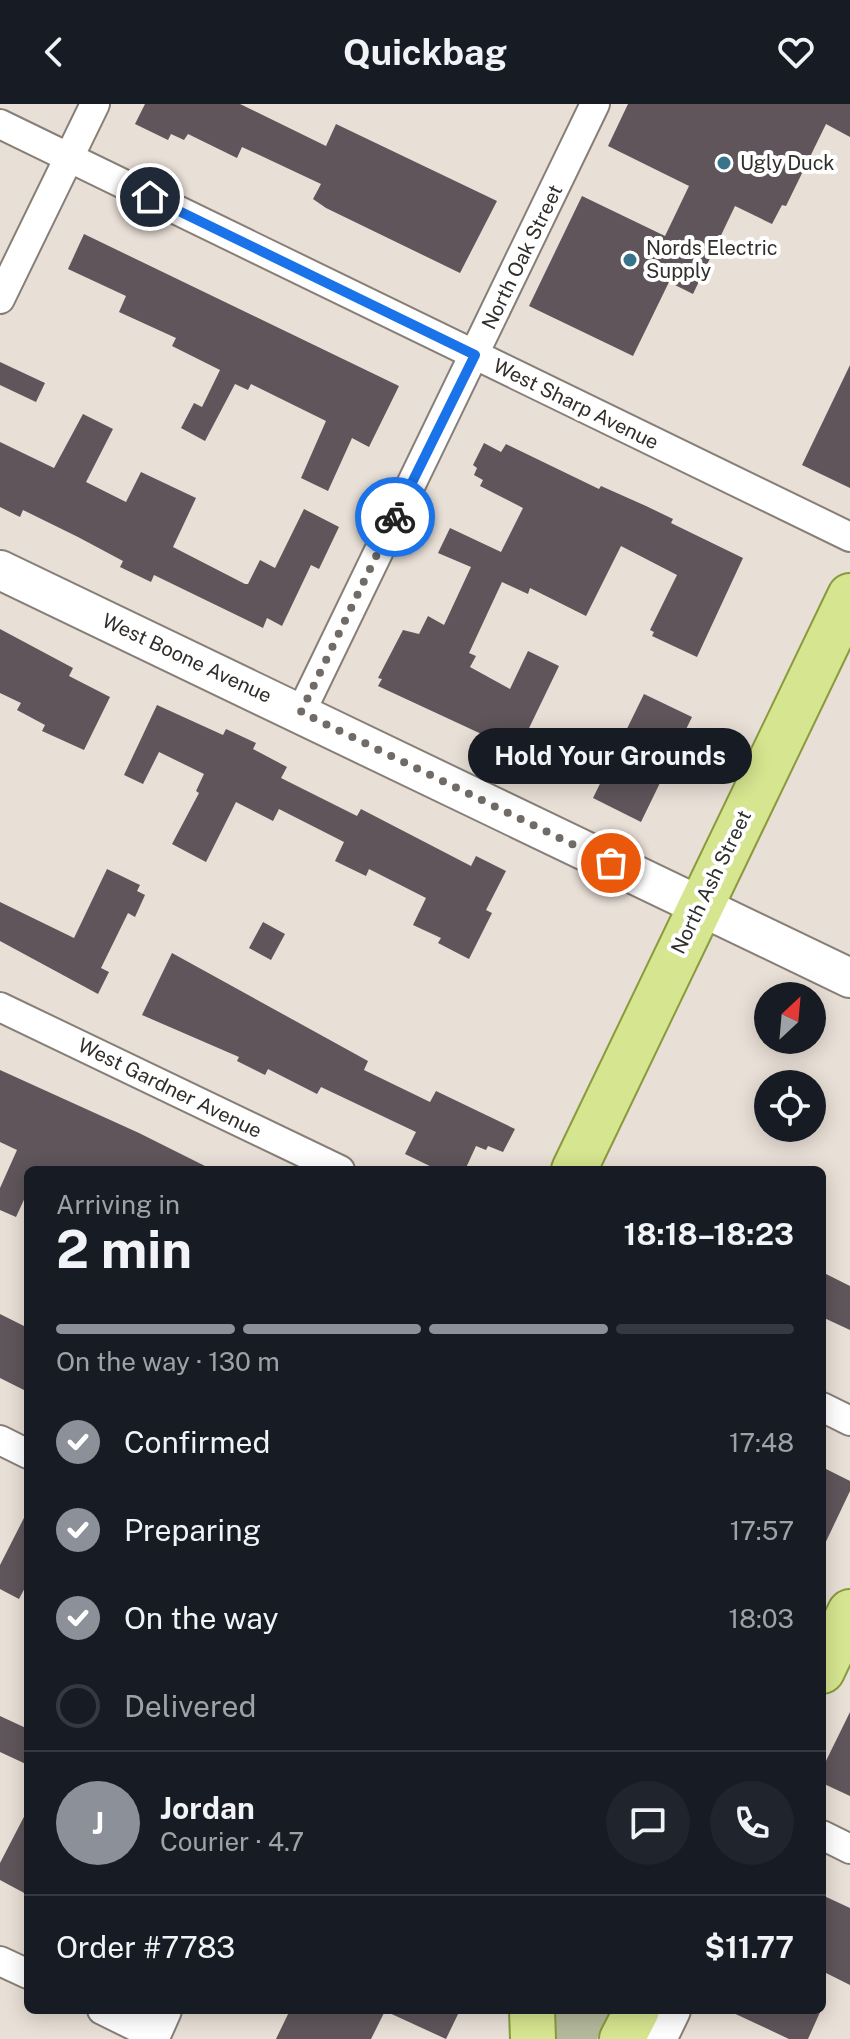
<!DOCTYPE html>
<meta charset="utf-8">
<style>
:root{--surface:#171b24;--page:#20242c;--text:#f1f3f6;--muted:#9ea1a6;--line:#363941;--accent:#8c9099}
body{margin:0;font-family:"Public Sans",sans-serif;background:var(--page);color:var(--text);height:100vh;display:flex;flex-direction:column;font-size:30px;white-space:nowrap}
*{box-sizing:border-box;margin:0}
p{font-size:26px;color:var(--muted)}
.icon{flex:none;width:44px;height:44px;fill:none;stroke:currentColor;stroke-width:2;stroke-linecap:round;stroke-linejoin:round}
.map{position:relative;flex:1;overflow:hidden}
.sheet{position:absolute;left:24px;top:1062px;width:802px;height:848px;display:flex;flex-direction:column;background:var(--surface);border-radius:12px;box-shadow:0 4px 20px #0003}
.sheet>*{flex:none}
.needle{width:52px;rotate:26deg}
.buttons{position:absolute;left:754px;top:878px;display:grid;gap:16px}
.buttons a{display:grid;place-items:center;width:72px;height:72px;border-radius:50%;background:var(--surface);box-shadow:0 4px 20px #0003;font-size:40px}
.pin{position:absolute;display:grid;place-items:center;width:68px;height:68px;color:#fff;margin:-34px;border:4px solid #fff;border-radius:50%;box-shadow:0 2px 8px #0007}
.courier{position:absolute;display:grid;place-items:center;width:80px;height:80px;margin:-40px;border:6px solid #1a73e8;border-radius:50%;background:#fff;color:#222;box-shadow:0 2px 10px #0007}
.bubble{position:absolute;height:56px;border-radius:28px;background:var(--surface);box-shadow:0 4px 20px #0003;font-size:26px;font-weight:700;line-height:56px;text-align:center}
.overview em{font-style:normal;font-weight:700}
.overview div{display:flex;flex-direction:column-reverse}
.overview{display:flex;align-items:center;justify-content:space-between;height:136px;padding:0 32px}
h1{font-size:52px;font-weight:700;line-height:60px}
.bar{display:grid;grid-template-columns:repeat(4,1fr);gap:12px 8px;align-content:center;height:96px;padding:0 32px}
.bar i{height:10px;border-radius:6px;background:var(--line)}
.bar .active{background:var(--accent)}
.bar p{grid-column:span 4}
.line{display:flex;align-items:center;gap:20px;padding:0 32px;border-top:2px solid var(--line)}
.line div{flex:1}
.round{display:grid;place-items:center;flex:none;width:84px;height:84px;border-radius:42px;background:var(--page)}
ol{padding:0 32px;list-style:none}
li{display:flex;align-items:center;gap:24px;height:88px}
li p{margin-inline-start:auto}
li .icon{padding:8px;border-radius:50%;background:var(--accent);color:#fff;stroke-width:4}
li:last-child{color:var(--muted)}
li i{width:44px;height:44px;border:4px solid var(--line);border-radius:50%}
header{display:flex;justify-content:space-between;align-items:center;height:104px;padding:0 32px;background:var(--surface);font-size:36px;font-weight:700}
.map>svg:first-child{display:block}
.green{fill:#b4b99c}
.building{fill:#5f555b}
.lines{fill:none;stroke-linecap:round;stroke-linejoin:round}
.street-casing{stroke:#877f77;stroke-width:32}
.secondary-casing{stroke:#877f77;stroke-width:42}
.primary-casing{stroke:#8a9a3c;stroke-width:48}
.street{stroke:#fff;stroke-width:28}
.secondary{stroke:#fff;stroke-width:38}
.primary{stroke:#d6e58f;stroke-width:44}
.done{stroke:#706b66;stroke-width:8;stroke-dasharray:0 14.4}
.route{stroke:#1a73e8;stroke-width:10}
.poi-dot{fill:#37738b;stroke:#fff;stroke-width:3}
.labels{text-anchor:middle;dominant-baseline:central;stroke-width:8;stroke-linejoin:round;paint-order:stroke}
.poi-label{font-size:20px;fill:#302d2a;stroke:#fff;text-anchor:start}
.street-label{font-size:20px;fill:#302d2a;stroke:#fff}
</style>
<header><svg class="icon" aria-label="back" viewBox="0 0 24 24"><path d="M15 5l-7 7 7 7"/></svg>Quickbag<svg class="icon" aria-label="heart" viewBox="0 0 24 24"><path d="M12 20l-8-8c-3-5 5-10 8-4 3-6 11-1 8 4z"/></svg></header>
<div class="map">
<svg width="850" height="1935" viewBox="0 0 850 1935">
<rect width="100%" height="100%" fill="#e8dfd6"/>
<path class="green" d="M 548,1906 L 611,1906 L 597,1935 L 547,1935 Z"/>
<path class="building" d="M 145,0 L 240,0 L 326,42 L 336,20 L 497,97 L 460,169 L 326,104 L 313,95 L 321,80 L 242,43 L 237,54 L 188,30 L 184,36 L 171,30 L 168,36 L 135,20 Z
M 628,0 L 850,0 L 850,33 L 826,20 L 786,102 L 782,101 L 772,120 L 735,102 L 693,190 L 669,178 L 633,252 L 529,202 L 582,92 L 665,132 L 689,82 L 608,42 Z
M 84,130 L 399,282 L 369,343 L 352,334 L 328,387 L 301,374 L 326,317 L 251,280 L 248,286 L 235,280 L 205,337 L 181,324 L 194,299 L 202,303 L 220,266 L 172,242 L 176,234 L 119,208 L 126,192 L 68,165 Z
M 0,258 L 45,279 L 36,298 L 0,281 Z
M 850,261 L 850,384 L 802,361 Z
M 83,310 L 113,325 L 86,378 L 126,398 L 141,368 L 196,394 L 173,443 L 245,480 L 248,480 L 260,456 L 275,464 L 304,405 L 339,423 L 319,465 L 311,461 L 282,522 L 267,514 L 263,524 L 154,471 L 151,478 L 120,463 L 123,457 L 78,433 L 23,406 L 20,413 L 0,403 L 0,338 L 54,364 Z
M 484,339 L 501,348 L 506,340 L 599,385 L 601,382 L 646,402 L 673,415 L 671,419 L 743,454 L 697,553 L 652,532 L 654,528 L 650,526 L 677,471 L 621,442 L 586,512 L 530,484 L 528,490 L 502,478 L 469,549 L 476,552 L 470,563 L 510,585 L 528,547 L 559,562 L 518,647 L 378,582 L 382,575 L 378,574 L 403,526 L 419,530 L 428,512 L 444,521 L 471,463 L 438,449 L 450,424 L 501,448 L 523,404 L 480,382 L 483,376 L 474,371 L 477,364 L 473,361 Z
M 0,525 L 73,564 L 69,572 L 110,593 L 84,646 L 42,627 L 45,621 L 17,606 L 21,599 L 0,589 Z
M 644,590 L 692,613 L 641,718 L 593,694 Z
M 157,601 L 223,631 L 226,625 L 256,639 L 253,645 L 287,663 L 281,674 L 357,712 L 361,705 L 471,762 L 476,752 L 506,767 L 486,806 L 492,809 L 469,855 L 438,839 L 441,834 L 413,821 L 426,794 L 369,765 L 366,772 L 335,757 L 344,738 L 279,705 L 273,717 L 236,698 L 206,758 L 172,740 L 199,689 L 196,687 L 204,670 L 159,648 L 143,680 L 124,671 Z
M 107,765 L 140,781 L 137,787 L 145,791 L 135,813 L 128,809 L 101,864 L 109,868 L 98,890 L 0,837 L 0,798 L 74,834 Z
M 263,818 L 285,830 L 271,856 L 249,844 Z
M 172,849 L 368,957 L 364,966 L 430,998 L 436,987 L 515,1025 L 503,1048 L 488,1042 L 486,1046 L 476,1042 L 465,1066 L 438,1066 L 405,1050 L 416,1028 L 321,983 L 317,990 L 268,965 L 265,971 L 237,957 L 239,953 L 142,911 Z
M 0,966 L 139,1029 L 213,1066 L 28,1066 L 28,1087 L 16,1113 L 0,1106 L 0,1084 L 17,1046 L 0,1038 Z
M 822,1168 L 850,1182 L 850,1226 L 822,1213 Z
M 0,1210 L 28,1224 L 28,1288 L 0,1274 Z
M 822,1363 L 850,1377 L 850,1387 L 822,1446 Z
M 28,1406 L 28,1478 L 19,1495 L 0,1485 L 0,1461 Z
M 850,1608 L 850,1692 L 822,1679 L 822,1665 Z
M 0,1612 L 28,1625 L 28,1661 L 0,1648 Z
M 28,1705 L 28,1791 L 0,1776 L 0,1759 Z
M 822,1791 L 850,1804 L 850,1881 L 822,1867 Z
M 290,1906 L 460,1906 L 446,1935 L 385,1907 L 371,1935 L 276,1935 Z
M 727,1906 L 821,1906 L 808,1935 L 789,1935 Z"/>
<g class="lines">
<g class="street-casing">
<path id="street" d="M 0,20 L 850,433
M 0,195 L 95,0
M 301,608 L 595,0
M 0,903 L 340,1066
M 822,1303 L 850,1317
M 0,1336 L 28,1350
M 822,1731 L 850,1745
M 0,1857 L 28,1870
M 102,1906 L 151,1930"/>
</g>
<g class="secondary-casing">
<path id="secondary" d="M 0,466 L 850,874
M 149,1935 L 162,1906
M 657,1935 L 671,1906"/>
</g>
<g class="primary-casing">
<path id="primary" d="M 574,1066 L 850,492
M 822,1567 L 850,1508
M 532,1906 L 533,1935
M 622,1935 L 637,1906"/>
</g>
<use href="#street" class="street"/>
<use href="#secondary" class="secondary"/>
<use href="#primary" class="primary"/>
</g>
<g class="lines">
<path class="done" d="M 395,413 L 301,608 L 611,759"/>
<path class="route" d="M 150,93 L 475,251 L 395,413"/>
</g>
<g class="poi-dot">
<circle cx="724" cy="59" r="8"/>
<circle cx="630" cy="156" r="8"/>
</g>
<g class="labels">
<g class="poi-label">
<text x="740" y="59">Ugly Duck</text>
<text x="646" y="144">Nords Electric<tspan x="646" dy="23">Supply</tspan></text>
</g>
<g class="street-label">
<text transform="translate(522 153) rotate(-64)">North Oak Street</text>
<text transform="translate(576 300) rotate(26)">West Sharp Avenue</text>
<text transform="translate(187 554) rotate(25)">West Boone Avenue</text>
<text transform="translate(711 778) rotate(-64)">North Ash Street</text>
<text transform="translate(170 984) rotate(26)">West Gardner Avenue</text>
</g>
</g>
</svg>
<div class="buttons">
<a><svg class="needle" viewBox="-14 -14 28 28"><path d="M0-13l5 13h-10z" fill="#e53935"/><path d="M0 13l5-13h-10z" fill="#9ea1a6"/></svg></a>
<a><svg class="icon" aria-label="locate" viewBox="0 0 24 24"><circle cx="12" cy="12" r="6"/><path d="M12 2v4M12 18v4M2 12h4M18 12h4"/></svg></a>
</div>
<div class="pin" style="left:611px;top:759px;background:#ea580c"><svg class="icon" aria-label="bag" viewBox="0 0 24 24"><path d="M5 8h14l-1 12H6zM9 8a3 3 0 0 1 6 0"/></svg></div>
<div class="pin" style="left:150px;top:93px;background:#1f2937"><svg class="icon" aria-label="home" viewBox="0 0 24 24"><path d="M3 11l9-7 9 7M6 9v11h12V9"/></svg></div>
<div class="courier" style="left:395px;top:413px"><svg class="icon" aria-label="bike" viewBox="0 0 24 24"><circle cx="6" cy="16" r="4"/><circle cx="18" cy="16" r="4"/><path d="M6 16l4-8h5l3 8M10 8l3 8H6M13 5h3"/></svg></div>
<div class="bubble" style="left:468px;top:624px;width:284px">Hold Your Grounds</div>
<section class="sheet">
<div class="overview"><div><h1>2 min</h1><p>Arriving in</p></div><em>18:18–18:23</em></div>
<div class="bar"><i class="active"></i><i class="active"></i><i class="active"></i><i></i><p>On the way · 130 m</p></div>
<ol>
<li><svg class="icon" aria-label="check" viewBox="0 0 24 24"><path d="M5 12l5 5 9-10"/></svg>Confirmed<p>17:48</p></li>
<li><svg class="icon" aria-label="check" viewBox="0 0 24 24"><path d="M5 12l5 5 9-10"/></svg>Preparing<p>17:57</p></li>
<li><svg class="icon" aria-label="check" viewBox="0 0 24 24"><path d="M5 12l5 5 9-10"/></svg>On the way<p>18:03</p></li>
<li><i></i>Delivered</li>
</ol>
<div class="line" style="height:144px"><b class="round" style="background:var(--accent);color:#fff">J</b><div><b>Jordan</b><p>Courier · 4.7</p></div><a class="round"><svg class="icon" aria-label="chat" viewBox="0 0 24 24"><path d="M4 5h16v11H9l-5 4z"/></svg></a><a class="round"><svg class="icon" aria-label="phone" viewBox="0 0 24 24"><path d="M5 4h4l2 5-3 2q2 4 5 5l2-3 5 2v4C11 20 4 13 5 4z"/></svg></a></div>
<div class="line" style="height:104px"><div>Order #7783</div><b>$11.77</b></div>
</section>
</div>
